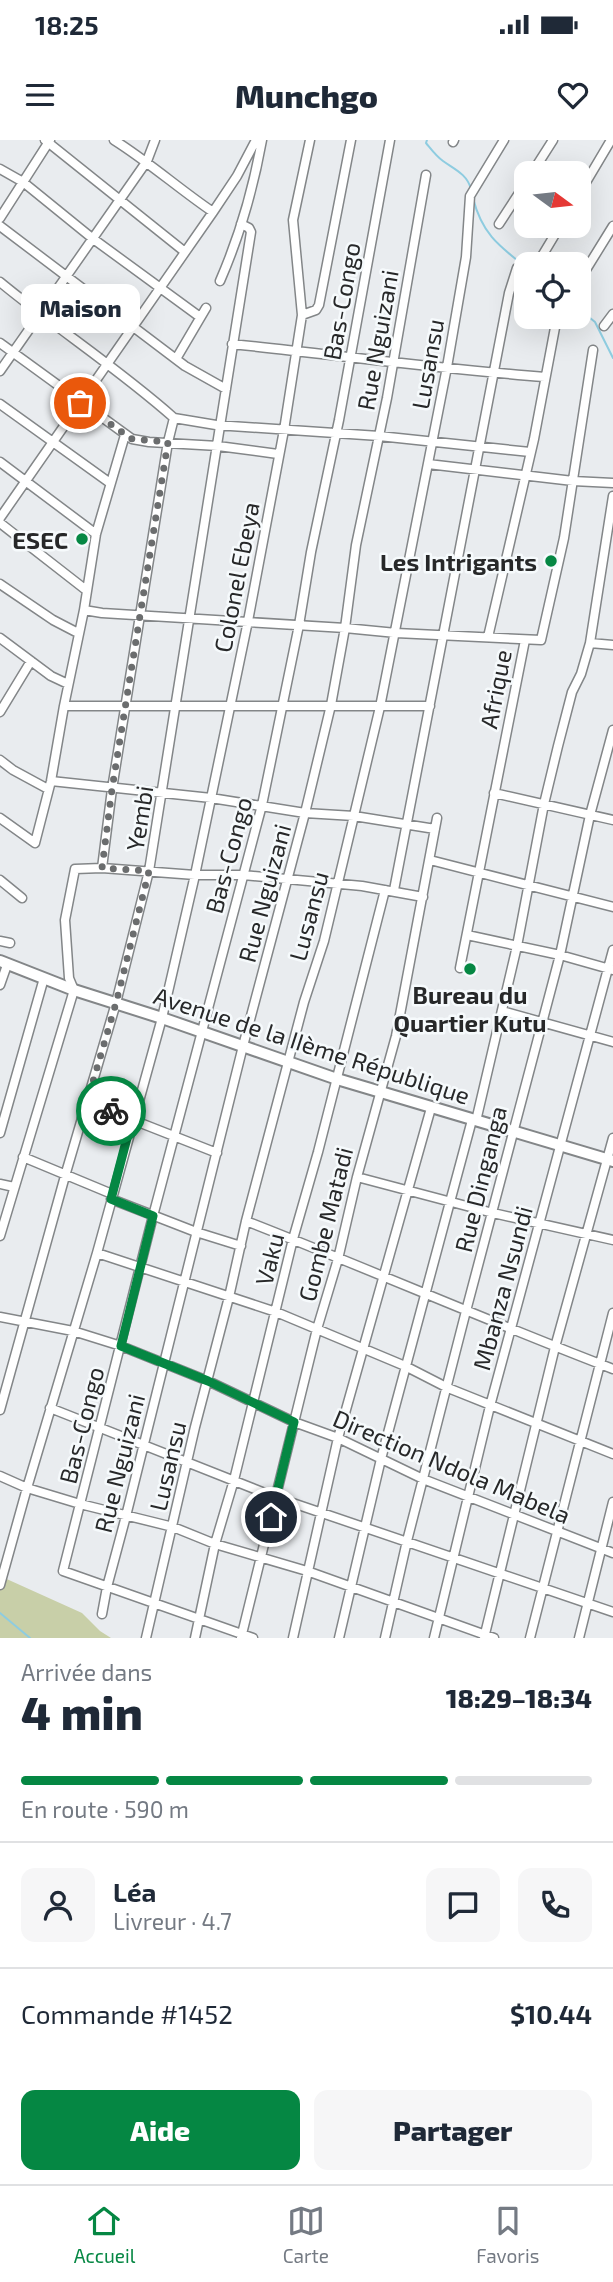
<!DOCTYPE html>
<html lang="fr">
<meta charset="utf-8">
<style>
:root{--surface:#fff;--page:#f6f6f7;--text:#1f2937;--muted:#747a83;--line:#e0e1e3;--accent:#058743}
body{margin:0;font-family:"Exo 2",sans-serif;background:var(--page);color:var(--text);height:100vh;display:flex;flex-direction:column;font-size:26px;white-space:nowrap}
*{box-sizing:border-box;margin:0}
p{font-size:23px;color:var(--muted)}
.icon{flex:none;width:38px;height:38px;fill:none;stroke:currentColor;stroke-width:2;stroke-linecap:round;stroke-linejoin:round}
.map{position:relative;height:1498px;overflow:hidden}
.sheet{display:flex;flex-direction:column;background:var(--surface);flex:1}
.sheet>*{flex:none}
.needle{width:46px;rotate:105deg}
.buttons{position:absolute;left:514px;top:21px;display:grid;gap:14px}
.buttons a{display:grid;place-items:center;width:77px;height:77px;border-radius:14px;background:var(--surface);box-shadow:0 7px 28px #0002;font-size:35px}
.pin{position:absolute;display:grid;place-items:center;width:60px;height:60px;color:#fff;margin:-30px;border:4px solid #fff;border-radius:50%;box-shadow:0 2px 7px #0007}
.courier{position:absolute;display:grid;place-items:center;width:70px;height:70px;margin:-35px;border:5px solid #058743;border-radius:50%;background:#fff;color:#222;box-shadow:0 2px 9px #0007}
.bubble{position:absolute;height:49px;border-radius:14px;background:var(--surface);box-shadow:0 7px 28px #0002;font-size:23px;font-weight:800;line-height:49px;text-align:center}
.headline em{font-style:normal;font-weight:800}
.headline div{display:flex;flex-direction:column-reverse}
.headline{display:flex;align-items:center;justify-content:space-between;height:119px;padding:0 21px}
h1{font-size:46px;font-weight:800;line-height:52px}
.bar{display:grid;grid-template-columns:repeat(4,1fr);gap:10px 7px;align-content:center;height:84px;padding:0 21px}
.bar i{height:9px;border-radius:5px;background:var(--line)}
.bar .selected{background:var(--accent)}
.bar p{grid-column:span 4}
.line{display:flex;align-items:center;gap:18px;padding:0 21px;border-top:2px solid var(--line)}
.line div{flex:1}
.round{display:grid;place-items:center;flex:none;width:74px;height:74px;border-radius:14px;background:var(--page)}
.cta{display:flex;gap:14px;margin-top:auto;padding:14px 21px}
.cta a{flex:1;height:80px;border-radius:14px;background:var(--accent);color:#fff;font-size:28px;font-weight:800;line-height:80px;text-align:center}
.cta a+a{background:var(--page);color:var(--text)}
.status{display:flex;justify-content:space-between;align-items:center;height:49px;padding:0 35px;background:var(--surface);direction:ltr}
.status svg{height:19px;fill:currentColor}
header{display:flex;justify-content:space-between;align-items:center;height:91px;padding:0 21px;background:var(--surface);font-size:32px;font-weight:800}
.tab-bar{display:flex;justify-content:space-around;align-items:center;height:98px;border-top:2px solid var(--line);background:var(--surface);font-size:19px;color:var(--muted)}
.tab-bar a{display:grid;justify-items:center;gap:4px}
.tab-bar .selected{color:var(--accent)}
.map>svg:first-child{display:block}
.green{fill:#c8cfa8}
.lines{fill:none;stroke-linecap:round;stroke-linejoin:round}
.stream{stroke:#8ecce0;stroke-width:2}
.street-casing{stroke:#838688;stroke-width:11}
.secondary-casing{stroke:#838688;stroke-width:14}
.street{stroke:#fff;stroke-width:8}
.secondary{stroke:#fff;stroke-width:10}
.done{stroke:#6b6d6e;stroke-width:7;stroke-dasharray:0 12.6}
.route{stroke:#058743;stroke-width:9}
.poi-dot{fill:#058743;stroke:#f6fafc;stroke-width:2.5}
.labels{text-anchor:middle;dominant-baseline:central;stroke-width:5;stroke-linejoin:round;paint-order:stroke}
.street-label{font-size:24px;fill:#272829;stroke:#f6fafc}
.poi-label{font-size:24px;font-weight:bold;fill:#272829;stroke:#f6fafc;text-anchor:end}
</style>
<div class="status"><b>18:25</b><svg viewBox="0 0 49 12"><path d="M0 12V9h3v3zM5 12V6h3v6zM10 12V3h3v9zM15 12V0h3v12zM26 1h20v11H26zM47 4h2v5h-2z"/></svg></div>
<header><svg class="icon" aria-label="menu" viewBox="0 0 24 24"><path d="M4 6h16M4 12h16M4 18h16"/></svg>Munchgo<svg class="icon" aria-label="heart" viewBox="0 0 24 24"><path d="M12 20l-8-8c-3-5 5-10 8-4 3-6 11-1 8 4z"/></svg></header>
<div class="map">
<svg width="613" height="1498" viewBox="0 0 613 1498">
<rect width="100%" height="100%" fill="#e9ecef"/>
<path class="green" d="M 0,1436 L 82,1473 L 100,1491 L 111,1498 L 0,1498 Z"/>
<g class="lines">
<path class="stream" d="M 427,0 L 426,3 C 431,9 436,16 443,21 C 454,29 467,34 471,49
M 473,58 C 482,94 499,106 527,128
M 579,169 L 595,182 L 613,218
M 0,1473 L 30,1498"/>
<g class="street-casing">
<path id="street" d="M 45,0 L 185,112
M 114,0 C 149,22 179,49 213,72
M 453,2 L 454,0
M 0,29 L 23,42 L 92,98 L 200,177
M 532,33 L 553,0
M 579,54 L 611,0
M 0,78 L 50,0
M 499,84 L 527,41
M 0,86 L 185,226 L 226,249
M 539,121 L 560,86
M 220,141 C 240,95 253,50 262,0
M 579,141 L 613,86
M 0,142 C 57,189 119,229 174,278
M 302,175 L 316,170 L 319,165 L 351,0
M 604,186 L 613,174
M 0,203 L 132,299 L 149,302 L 218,306 L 278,314
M 232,204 C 337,215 440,229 545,237
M 176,219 L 206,168
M 0,231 L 147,21 L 155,0
M 0,264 L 110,343
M 174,278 L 216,285 L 379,296 L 530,312
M 0,322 L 96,394
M 428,324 L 573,341 L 613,343
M 0,378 L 213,72 L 237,36 L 256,0
M 0,383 L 86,450
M 0,444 L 53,480 L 78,493
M 84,470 L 102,473 L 345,488 L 396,493 L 541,500 L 564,398 L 593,210
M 488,497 L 534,299 L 557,177
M 0,498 L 51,536 L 68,544
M 590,503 L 613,505
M 64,566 L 430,566
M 0,572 L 31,521
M 0,620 L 13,630 L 48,649
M 51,641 L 211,658 L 305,673 L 354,676 L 435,689
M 494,653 L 613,680
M 0,678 L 35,703 L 51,641 L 64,566 L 84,470 L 96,394 L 125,295
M 430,720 L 613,767
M 102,728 L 112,649 L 168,302 L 174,278
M 0,740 L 22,758
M 394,750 L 509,153 L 517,128
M 467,795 L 560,815 L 613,830
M 0,801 L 10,803
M 460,828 L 525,500
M 0,845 L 7,825 L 5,823
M 502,871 L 613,902
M 87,962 L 217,1013
M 476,981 L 517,806 L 544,664 L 558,606 L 572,552 L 581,534 L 590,503 L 613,356
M 0,993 L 44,838
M 23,1017 L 112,1054
M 357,1037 L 493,1073 L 613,1100
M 0,1044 L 14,1047
M 111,1059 L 196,1092 L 241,1106
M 246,1081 C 369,1129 490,1182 613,1229
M 0,1096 L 74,850 L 69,838 L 65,780 L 75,729 L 102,728 L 195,735 L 243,735 L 362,746 L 423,757
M 97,1113 L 276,1172 L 405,1226 L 448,1248 L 613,1314
M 0,1177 L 73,1191 L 121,1206 L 208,1241 L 294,1282 L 338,1298 L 423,1339 L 613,1413
M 50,1268 L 275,1357 L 613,1472
M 0,1270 L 65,1036 L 116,863 L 149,731 L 251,92 L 249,88 L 241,84
M 0,1336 L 27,1348 L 80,1364 L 173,1387 L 215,1404 L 307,1431 L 494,1498
M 0,1445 L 27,1348 L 97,1113 L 162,878 L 195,735 L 248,481 L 284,290 L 302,175 L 293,80 L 310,0
M 102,1474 L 107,1447 L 126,1376 L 243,906 L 305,673 L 331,565 L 345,488 L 356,405 L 387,258 L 426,35
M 146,1498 L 195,1287 L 229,1157 L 246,1081 L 304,862 L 324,801 L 380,567 L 447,227 L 466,117 L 470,56 L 504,0
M 195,1498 L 215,1404 L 234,1340 L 293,1099 L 318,1012 L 385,750
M 241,1498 L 317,1189 L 338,1119 L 357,1037 L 396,896 L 437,678
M 253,1498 L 63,1431 L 153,1076 L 262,665 L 299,485 L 311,412 L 339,280 L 390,0
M 293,1498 L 338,1298 L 431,968
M 339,1498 L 381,1319 L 472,980
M 385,1498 L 407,1401 L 466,1171 L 560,815 L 590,675 L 613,590
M 434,1498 L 490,1266 L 613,810
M 484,1498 L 555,1207 L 613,998
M 530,1498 L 613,1173
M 579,1498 L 613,1362"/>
</g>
<g class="secondary-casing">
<path id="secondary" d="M 0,821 L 74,850 L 162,878 L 337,939 L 613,1021"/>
</g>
<use href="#street" class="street"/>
<use href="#secondary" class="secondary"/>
</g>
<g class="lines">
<path class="done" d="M 80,263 L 132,299 L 168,302 L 112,649 L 102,728 L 149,731 L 116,863 L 87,962 L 111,971"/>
<path class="route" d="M 111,971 L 132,979 L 111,1059 L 153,1076 L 121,1206 L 208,1241 L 294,1282 L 271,1377"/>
</g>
<g class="poi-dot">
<circle cx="82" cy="399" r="7"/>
<circle cx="551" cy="421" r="7"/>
<circle cx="470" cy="829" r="7"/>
</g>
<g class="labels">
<g class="street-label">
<text transform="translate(341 161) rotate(-80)">Bas-Congo</text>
<text transform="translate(377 200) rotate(-80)">Rue Nguizani</text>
<text transform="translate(427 224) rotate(-80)">Lusansu</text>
<text transform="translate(236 437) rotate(-79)">Colonel Ebeya</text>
<text transform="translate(495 549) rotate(-79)">Afrique</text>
<text transform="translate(139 678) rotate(-81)">Yembi</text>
<text transform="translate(228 715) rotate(-75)">Bas-Congo</text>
<text transform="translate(264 753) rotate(-75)">Rue Nguizani</text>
<text transform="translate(308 776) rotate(-75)">Lusansu</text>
<text transform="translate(312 905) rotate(18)">Avenue de la IIème République</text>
<text transform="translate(480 1039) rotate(-76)">Rue Dinganga</text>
<text transform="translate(325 1084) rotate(-76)">Gombe Matadi</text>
<text transform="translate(269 1119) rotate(-76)">Vaku</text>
<text transform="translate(502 1148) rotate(-75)">Mbanza Nsundi</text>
<text transform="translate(81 1285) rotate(-76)">Bas-Congo</text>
<text transform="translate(119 1323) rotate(-76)">Rue Nguizani</text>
<text transform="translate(167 1326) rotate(-77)">Lusansu</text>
<text transform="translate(452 1326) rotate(23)">Direction Ndola Mabela</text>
</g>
<g class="poi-label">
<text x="68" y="399">ESEC</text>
<text x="537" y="421">Les Intrigants</text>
<text x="470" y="854" text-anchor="middle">Bureau du<tspan x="470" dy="28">Quartier Kutu</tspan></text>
</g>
</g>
</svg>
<div class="buttons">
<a><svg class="needle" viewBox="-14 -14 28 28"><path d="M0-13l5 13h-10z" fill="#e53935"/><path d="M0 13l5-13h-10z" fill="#747a83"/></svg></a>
<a><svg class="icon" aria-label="locate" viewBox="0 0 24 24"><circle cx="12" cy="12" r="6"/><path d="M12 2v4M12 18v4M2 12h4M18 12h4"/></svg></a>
</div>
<div class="pin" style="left:80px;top:263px;background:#ea580c"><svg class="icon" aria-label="bag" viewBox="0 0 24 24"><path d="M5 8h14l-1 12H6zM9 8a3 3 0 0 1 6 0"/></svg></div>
<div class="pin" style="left:271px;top:1377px;background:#1f2937"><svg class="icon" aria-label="home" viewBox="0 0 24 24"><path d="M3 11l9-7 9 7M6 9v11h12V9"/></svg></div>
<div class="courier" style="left:111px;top:971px"><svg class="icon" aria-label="bike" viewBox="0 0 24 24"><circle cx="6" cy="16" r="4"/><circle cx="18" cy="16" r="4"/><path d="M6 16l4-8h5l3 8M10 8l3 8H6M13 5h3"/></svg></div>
<div class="bubble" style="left:21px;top:144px;width:119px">Maison</div>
</div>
<section class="sheet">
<div class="headline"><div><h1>4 min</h1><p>Arrivée dans</p></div><em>18:29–18:34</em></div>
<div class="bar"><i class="selected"></i><i class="selected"></i><i class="selected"></i><i></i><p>En route · 590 m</p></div>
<div class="line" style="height:126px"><a class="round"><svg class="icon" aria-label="person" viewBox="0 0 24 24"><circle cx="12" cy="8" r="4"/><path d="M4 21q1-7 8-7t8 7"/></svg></a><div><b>Léa</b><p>Livreur · 4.7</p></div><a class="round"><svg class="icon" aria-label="chat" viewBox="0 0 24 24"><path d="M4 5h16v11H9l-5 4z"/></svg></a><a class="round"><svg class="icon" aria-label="phone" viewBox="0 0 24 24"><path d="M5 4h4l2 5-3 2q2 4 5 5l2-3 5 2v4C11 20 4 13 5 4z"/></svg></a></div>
<div class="line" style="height:91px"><div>Commande #1452</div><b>$10.44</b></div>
<div class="cta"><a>Aide</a><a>Partager</a></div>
</section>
<nav class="tab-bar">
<a class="selected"><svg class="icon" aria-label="home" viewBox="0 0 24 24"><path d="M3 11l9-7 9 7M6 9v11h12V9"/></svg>Accueil</a>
<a><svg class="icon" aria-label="map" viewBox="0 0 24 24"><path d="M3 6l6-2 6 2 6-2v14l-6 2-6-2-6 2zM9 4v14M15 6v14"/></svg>Carte</a>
<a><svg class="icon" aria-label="saved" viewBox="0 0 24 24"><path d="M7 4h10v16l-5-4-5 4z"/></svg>Favoris</a>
</nav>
